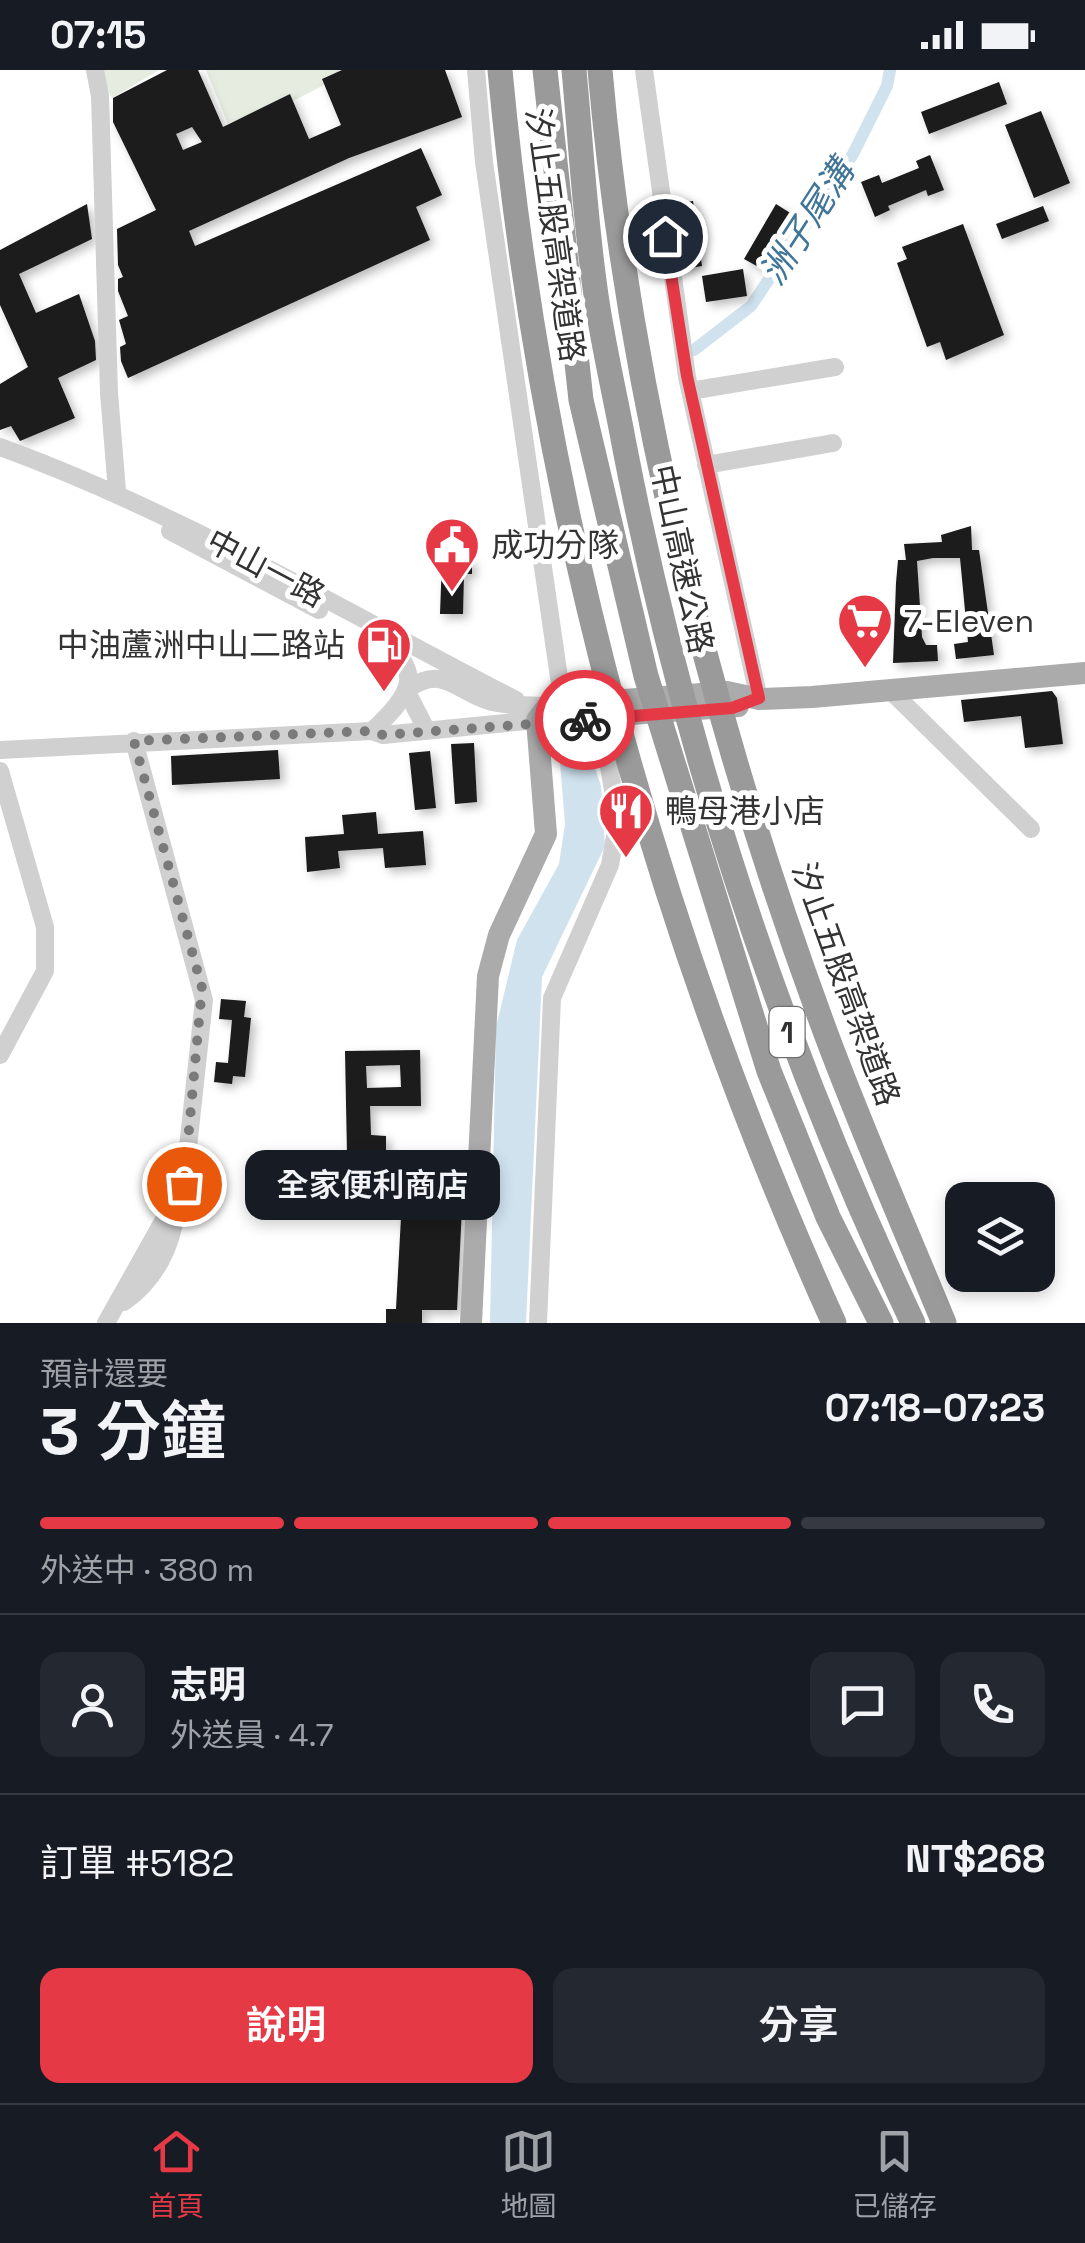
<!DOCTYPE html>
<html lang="zh-TW">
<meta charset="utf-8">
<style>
:root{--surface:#171b24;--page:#242831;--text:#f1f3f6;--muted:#9ea1a6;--line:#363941;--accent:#e63946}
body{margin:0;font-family:"Space Grotesk","Noto Sans TC",sans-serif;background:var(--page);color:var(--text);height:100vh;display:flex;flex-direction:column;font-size:38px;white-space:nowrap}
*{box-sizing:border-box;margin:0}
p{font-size:32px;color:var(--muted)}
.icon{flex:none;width:55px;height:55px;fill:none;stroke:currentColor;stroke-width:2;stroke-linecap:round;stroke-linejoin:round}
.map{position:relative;height:1253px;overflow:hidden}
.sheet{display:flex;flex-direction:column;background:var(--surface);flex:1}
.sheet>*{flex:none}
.tools{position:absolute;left:945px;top:1112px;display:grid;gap:20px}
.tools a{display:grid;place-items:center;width:110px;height:110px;border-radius:20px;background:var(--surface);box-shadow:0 5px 15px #0003;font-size:50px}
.pin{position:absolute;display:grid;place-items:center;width:85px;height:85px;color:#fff;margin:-42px;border:5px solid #fff;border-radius:50%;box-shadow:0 2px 10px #0007}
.courier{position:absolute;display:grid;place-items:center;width:100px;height:100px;margin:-50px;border:8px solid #e63946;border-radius:50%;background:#fff;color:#222;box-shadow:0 2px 12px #0007}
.bubble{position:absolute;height:70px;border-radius:20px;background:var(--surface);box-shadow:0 5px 15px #0003;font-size:32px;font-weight:600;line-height:70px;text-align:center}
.overview em{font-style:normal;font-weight:600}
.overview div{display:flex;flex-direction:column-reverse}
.overview{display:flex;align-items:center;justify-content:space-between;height:170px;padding:0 40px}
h1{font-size:65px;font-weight:600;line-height:75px}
.bar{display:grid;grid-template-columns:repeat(4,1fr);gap:15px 10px;align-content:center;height:120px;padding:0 40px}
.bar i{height:12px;border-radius:8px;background:var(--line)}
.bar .current{background:var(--accent)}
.bar p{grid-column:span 4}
.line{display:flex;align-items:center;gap:25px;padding:0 40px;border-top:2px solid var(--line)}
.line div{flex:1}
.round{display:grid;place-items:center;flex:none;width:105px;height:105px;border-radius:20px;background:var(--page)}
.action{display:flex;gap:20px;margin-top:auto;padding:20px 40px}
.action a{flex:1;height:115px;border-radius:20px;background:var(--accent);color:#fff;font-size:40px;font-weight:600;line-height:115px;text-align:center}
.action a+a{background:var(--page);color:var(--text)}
.status{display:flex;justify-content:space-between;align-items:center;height:70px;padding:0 50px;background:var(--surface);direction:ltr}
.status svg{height:28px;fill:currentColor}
.menu{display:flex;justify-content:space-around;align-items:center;height:140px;border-top:2px solid var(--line);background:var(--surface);font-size:28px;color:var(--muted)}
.menu a{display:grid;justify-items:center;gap:5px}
.menu .current{color:var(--accent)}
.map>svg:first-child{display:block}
.green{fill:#e6ecdf}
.water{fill:#cfe2ee}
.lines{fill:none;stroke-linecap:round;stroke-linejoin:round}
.canal{stroke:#cfe2ee;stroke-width:12}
.building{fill:#1a1a1a;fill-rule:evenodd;filter:url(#shadow)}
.minor{stroke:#d0d0d0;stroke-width:18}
.major{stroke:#ababab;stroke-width:22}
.highway{stroke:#9a9a9a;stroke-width:25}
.done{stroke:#7a7a7a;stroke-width:10;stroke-dasharray:0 18}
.route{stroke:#e63946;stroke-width:12}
.labels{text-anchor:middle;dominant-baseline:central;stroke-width:10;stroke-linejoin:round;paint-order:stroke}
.shield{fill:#fff;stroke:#707070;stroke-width:2.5}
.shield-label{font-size:30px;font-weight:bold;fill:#333}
.street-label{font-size:32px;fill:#333;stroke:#fff}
.poi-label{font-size:32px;fill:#333;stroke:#fff;text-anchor:start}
.water-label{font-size:35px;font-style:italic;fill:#3f7597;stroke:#fff}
</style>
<div class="status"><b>07:15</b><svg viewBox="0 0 49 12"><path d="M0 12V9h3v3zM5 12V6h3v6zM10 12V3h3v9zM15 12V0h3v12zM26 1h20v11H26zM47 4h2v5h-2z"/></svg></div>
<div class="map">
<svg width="1085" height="1253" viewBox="0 0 1085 1253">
<defs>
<filter id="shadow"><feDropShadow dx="4.5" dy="4.5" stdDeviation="5" flood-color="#0004"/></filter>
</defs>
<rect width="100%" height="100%" fill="#fff"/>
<path class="green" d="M 105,0 L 159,0 L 112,28 L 99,4 Z
M 206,0 L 342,0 L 322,9 L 324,15 L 293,31 L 289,25 L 228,54 Z"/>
<path class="water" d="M 584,665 L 601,716 L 605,776 L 542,907 L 526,1253 L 490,1253 L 496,957 L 517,870 L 559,794 L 565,754 L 558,668 Z"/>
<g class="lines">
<path class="canal" d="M 694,280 L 751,236 L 853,84 L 887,16 L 890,0"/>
</g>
<path class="building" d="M 167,0 L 198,0 L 223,57 L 290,24 L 309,69 L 341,55 L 322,9 L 342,0 L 445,0 L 462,47 L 349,88 L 189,161 L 195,176 L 421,78 L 442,125 L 416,137 L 430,170 L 128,308 L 121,291 L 120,277 L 126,274 L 119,250 L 128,246 L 118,221 L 118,209 L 123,207 L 118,195 L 117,159 L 156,140 L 113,52 L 113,28 ZM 192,57 L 202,72 L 183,80 L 176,64 Z
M 999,12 L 1007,34 L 929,64 L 921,42 Z
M 1041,41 L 1070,113 L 1034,128 L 1005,55 Z
M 930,85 L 944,120 L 928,126 L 926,120 L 888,136 L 890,140 L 875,147 L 861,112 L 879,105 L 882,113 L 919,98 L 916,91 Z
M 693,131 L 702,196 L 684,199 L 675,134 Z
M 87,134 L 92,169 L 19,204 L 36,243 L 79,224 L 95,271 L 96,290 L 58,308 L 75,348 L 20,371 L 11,356 L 0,360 L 0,314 L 28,297 L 0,235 L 0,180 Z
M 776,134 L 795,146 L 764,200 L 744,189 Z
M 1043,136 L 1049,151 L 1002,169 L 996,154 Z
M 963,154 L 1004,265 L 946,290 L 940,272 L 927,277 L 897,193 L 907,189 L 902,177 Z
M 743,199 L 747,226 L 706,232 L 702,206 Z
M 971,456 L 972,480 L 979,480 L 994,585 L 956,589 L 954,574 L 968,572 L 960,488 L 933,488 L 917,491 L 922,567 L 926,575 L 937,575 L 938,591 L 893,593 L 896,513 L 898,490 L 906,490 L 904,474 L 942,472 L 941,465 Z
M 442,489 L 472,489 L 472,504 L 464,504 L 463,544 L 440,544 Z
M 1052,621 L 1057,628 L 1063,674 L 1025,678 L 1021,646 L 964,652 L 961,630 Z
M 474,673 L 477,732 L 455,734 L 451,674 Z
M 278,680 L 280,709 L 172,715 L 171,686 Z
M 430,681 L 436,738 L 415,740 L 409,683 Z
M 376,742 L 378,764 L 423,761 L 426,795 L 385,798 L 383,778 L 338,781 L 340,798 L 307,802 L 305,767 L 344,764 L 342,745 Z
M 221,929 L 246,931 L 244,947 L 251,948 L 245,1007 L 233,1006 L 232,1014 L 214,1012 L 216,992 L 228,993 L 232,950 L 219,949 Z
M 420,980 L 421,1036 L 370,1036 L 371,1065 L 386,1066 L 386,1084 L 347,1084 L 345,981 ZM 400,995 L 401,1017 L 367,1018 L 366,996 Z
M 458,1110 L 463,1117 L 457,1240 L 422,1240 L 422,1253 L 386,1253 L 386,1239 L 396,1239 L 403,1111 Z"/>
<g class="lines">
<path class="minor" d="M 95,0 L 100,26 L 109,323 L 117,421
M 644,0 L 687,307 L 759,629
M 690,321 L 835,297
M 0,377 C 181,443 345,542 516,630
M 706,395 L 833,373
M 170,461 L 319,540
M 406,620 C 445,593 455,622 492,632 C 510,636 530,635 548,636 L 561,621 L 484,92 L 476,0
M 406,620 L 426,659
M 891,621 L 1031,759
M 372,661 C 407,629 430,599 377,571
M 0,680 L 372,661 L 383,665 L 537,650
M 0,701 L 45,857 L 45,901 L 0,985
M 124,1232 C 155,1210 172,1177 176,1140
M 106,1253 L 184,1114 L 204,930 L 134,671
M 538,1253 L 552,928 L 610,795 L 618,749 L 601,650"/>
<path class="major" d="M 551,650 L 738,636
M 471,1253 L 488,906 L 499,865 L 546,764 L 537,650 L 548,636 L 727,622 L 759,629 L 812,627 L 1085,603"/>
<path class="highway" d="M 500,0 C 540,433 655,858 834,1253
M 545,0 L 581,330 L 646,606 L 769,1001 L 828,1147 L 881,1253
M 574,0 C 581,75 585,151 596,225 C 603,275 615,324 624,374 C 683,679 780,972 913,1253
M 600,0 C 628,319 711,652 822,953 C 859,1054 903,1153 944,1253"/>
</g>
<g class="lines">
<path class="done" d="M 184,1114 L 202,918 L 134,671 L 372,661 L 383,665 L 585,650"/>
<path class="route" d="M 585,650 L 732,638 L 759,628 L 687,306 L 665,166"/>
</g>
<defs>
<g id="civic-pin" transform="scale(2.875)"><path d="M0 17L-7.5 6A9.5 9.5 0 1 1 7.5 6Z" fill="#e63946" stroke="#fff"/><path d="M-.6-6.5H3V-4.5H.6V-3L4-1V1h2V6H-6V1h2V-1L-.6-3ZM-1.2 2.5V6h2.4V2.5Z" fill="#fff"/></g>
<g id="supermarket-pin" transform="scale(2.875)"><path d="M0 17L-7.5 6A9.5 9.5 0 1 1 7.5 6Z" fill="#e63946" stroke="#fff"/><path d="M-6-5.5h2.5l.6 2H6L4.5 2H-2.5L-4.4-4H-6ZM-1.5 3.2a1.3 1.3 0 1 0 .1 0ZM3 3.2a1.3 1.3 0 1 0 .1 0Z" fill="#fff"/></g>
<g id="fuel-pin" transform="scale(2.875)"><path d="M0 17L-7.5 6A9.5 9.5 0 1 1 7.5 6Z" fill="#e63946" stroke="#fff"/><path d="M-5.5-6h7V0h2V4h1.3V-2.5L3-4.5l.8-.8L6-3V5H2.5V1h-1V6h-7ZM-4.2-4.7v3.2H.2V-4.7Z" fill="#fff"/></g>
<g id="restaurant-pin" transform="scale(2.875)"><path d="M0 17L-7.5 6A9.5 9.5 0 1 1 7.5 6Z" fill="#e63946" stroke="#fff"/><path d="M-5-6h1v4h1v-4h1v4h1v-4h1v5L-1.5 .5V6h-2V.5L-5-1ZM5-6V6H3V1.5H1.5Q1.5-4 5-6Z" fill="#fff"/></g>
</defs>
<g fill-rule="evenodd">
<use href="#civic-pin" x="452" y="475"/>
<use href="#supermarket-pin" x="865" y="551"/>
<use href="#fuel-pin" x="384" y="575"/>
<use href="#restaurant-pin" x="626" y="741"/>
</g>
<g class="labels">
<rect class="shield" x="769.5" y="937" width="35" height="50" rx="8"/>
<g class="shield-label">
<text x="787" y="962">1</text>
</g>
<g class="street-label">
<text transform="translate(555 165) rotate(82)">汐止五股高架道路</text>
<text transform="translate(682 489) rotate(78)">中山高速公路</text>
<text transform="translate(266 498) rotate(28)">中山一路</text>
<text transform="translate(846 914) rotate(70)">汐止五股高架道路</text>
</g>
<g class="poi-label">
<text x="491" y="475">成功分隊</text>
<text x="904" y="551">7-Eleven</text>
<text x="345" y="575" text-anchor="end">中油蘆洲中山二路站</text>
<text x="665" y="741">鴨母港小店</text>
</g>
<g class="water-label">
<text transform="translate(807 152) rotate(-57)">洲子尾溝</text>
</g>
</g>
</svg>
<div class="tools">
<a><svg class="icon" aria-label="layers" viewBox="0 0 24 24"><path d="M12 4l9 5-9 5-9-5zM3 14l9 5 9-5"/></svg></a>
</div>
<div class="pin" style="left:184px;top:1114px;background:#ea580c"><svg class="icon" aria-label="bag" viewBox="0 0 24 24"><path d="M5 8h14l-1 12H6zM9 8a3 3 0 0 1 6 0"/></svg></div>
<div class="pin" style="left:665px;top:166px;background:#1f2937"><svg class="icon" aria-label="home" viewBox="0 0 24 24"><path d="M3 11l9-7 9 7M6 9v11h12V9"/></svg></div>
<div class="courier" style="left:585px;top:650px"><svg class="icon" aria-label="bike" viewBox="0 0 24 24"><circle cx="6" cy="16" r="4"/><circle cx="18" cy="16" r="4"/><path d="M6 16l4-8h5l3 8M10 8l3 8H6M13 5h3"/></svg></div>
<div class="bubble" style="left:245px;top:1080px;width:255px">全家便利商店</div>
</div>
<section class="sheet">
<div class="overview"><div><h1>3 分鐘</h1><p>預計還要</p></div><em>07:18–07:23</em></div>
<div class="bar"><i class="current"></i><i class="current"></i><i class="current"></i><i></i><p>外送中 · 380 m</p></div>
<div class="line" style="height:180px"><a class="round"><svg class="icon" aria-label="person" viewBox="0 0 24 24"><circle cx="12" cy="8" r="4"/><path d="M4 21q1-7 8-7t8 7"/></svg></a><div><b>志明</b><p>外送員 · 4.7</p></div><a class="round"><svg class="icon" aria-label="chat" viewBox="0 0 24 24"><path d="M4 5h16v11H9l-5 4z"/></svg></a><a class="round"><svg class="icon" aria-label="phone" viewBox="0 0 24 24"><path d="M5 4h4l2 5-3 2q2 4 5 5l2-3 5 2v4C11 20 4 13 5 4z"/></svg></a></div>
<div class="line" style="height:130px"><div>訂單 #5182</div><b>NT$268</b></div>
<div class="action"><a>說明</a><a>分享</a></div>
</section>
<nav class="menu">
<a class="current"><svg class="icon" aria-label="home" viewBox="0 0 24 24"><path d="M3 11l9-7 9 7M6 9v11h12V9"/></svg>首頁</a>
<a><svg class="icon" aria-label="map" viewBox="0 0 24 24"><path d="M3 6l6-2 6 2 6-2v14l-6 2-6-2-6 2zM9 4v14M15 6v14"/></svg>地圖</a>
<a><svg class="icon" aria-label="saved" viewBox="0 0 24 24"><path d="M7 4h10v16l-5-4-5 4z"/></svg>已儲存</a>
</nav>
